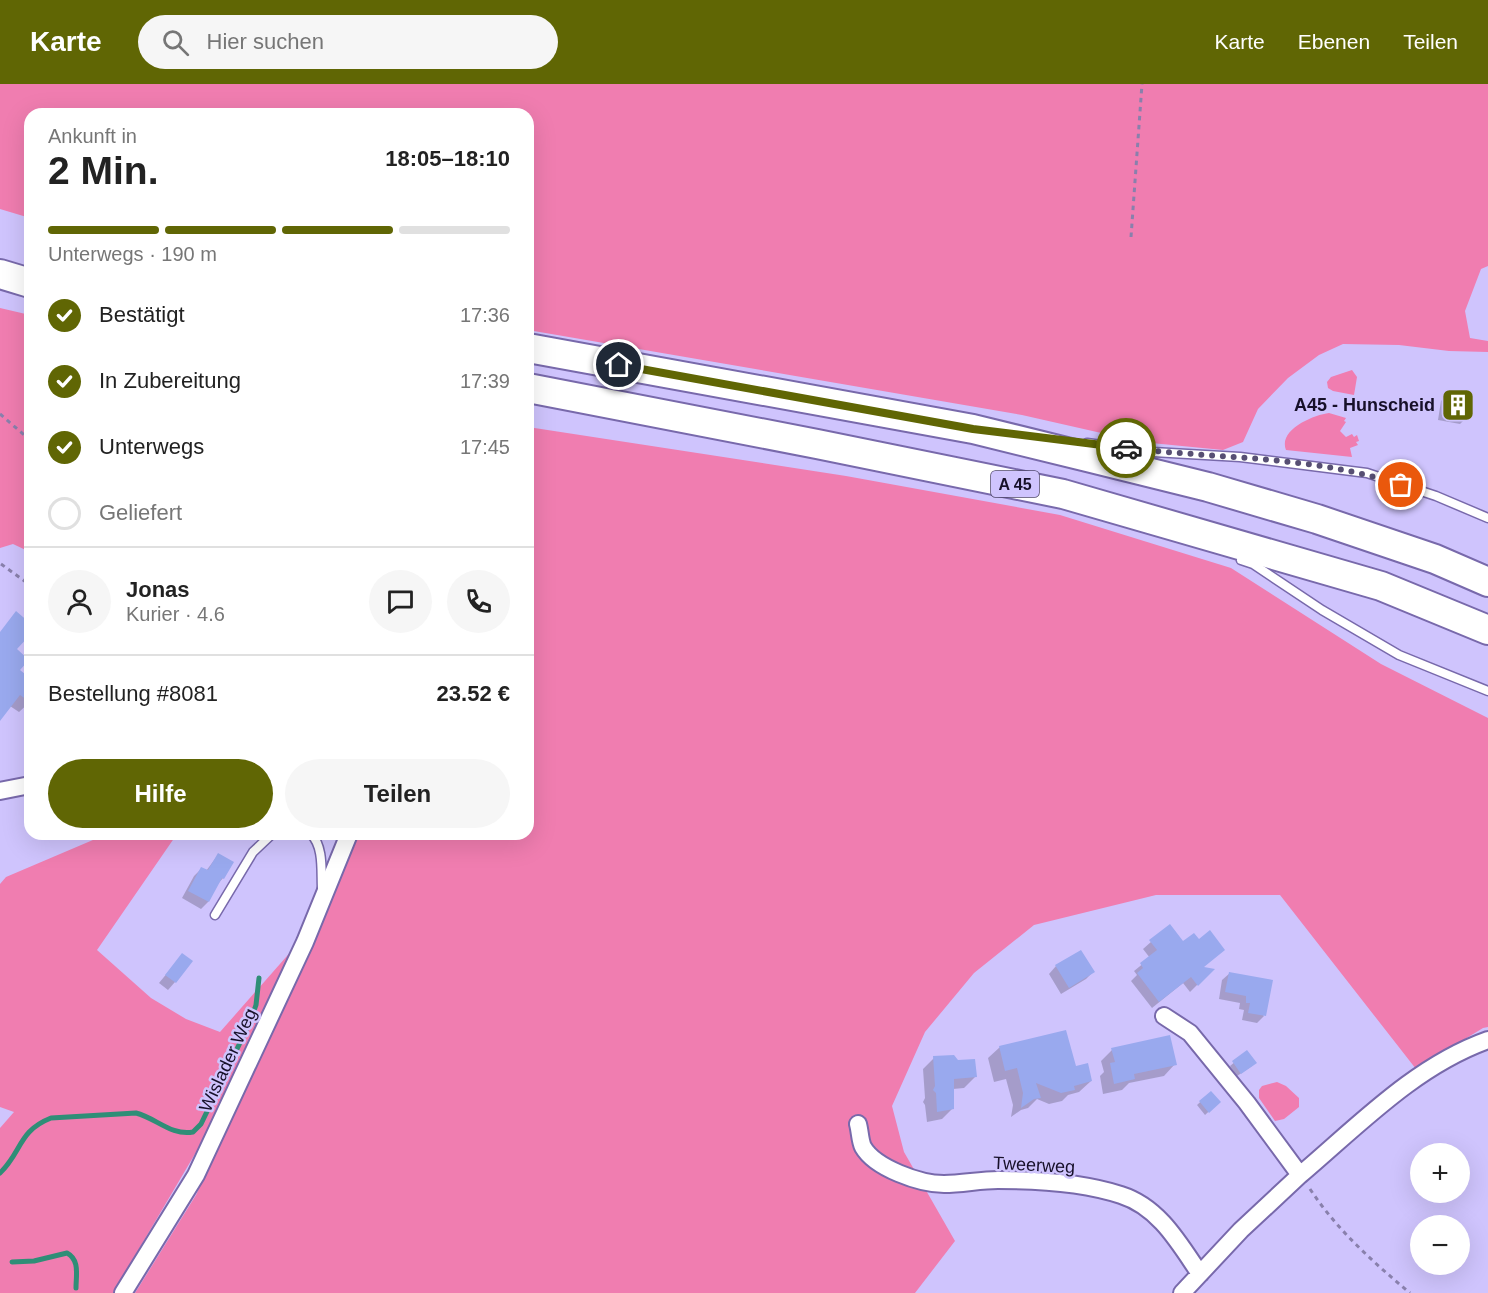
<!DOCTYPE html>
<html lang="de">
<meta charset="utf-8">
<style>
:root{--surface:#fff;--page:#f6f6f6;--text:#222;--muted:#767676;--line:#e0e0e0;--accent:#606604}
body{margin:0;font-family:Helvetica,sans-serif;background:var(--page);color:var(--text);height:100vh;display:flex;flex-direction:column;font-size:22px;white-space:nowrap}
*{box-sizing:border-box;margin:0}
p{font-size:20px;color:var(--muted)}
.icon{flex:none;width:33px;height:33px;fill:none;stroke:currentColor;stroke-width:2;stroke-linecap:round;stroke-linejoin:round}
.map{position:relative;flex:1;overflow:hidden}
.panel{position:absolute;left:24px;top:24px;width:510px;height:732px;display:flex;flex-direction:column;background:var(--surface);border-radius:18px;box-shadow:0 6px 24px #0002}
.panel>*{flex:none}
.controls{position:absolute;left:1410px;top:1059px;display:grid;gap:12px}
.controls a{display:grid;place-items:center;width:60px;height:60px;border-radius:50%;background:var(--surface);box-shadow:0 6px 24px #0002;font-size:30px}
.pin{position:absolute;display:grid;place-items:center;width:51px;height:51px;color:#fff;margin:-26px;border:3px solid #fff;border-radius:50%;box-shadow:0 2px 6px #0007}
.courier{position:absolute;display:grid;place-items:center;width:60px;height:60px;margin:-30px;border:4px solid #606604;border-radius:50%;background:#fff;color:#222;box-shadow:0 2px 8px #0007}
.summary em{font-style:normal;font-weight:800}
.summary div{display:flex;flex-direction:column-reverse}
.summary{display:flex;align-items:center;justify-content:space-between;height:102px;padding:0 24px}
h1{font-size:39px;font-weight:800;line-height:45px}
.bar{display:grid;grid-template-columns:repeat(4,1fr);gap:9px 6px;align-content:center;height:72px;padding:0 24px}
.bar i{height:8px;border-radius:4px;background:var(--line)}
.bar .on{background:var(--accent)}
.bar p{grid-column:span 4}
.line{display:flex;align-items:center;gap:15px;padding:0 24px;border-top:2px solid var(--line)}
.line div{flex:1}
.round{display:grid;place-items:center;flex:none;width:63px;height:63px;border-radius:32px;background:var(--page)}
ol{padding:0 24px;list-style:none}
li{display:flex;align-items:center;gap:18px;height:66px}
li p{margin-inline-start:auto}
li .icon{padding:6px;border-radius:50%;background:var(--accent);color:#fff;stroke-width:4}
li:last-child{color:var(--muted)}
li i{width:33px;height:33px;border:3px solid var(--line);border-radius:50%}
.button{display:flex;gap:12px;margin-top:auto;padding:12px 24px}
.button a{flex:1;height:69px;border-radius:36px;background:var(--accent);color:#fff;font-size:24px;font-weight:800;line-height:69px;text-align:center}
.button a+a{background:var(--page);color:var(--text)}
header{display:flex;align-items:center;gap:36px;box-sizing:border-box;height:84px;padding:0 30px;background:var(--accent);color:#fff}
header strong{font-size:28px}
nav{display:flex;gap:33px;margin-inline-start:auto;font-size:21px}
.search{width:420px;height:54px;background:var(--page);display:flex;align-items:center;gap:15px;box-sizing:border-box;padding:0 21px;border-radius:33px;color:var(--muted);font-size:22px}
.map>svg:first-child{display:block}
.green{fill:#f07db0}
.shadow{fill:#0003}
.lines{fill:none;stroke-linecap:round;stroke-linejoin:round}
.stream{stroke:#2f8e77;stroke-width:5}
.building{fill:#99a9ee}
.service-casing{stroke:#7869ab;stroke-width:11}
.minor-casing{stroke:#7869ab;stroke-width:20}
.motorway-casing{stroke:#7869ab;stroke-width:32}
.path{stroke:#8980ac;stroke-width:3;stroke-dasharray:4.5 4.5;stroke-linecap:butt}
.service{stroke:#fff;stroke-width:8}
.minor{stroke:#fff;stroke-width:16}
.motorway{stroke:#fff;stroke-width:28}
.done{stroke:#574f73;stroke-width:6;stroke-dasharray:0 10.8}
.route{stroke:#606604;stroke-width:8}
.labels{text-anchor:middle;dominant-baseline:central;stroke-width:5;stroke-linejoin:round;paint-order:stroke}
.shield{fill:#cfc4fd;stroke:#4e4669;stroke-width:1.5}
.shield-label{font-size:16px;font-weight:bold;fill:#171029}
.poi-label{font-size:18px;font-weight:bold;fill:#171029;stroke:#cfc4fd;text-anchor:end}
.street-label{font-size:18px;fill:#171029;stroke:#cfc4fd}
</style>
<header>
<strong>Karte</strong>
<div class="search"><svg class="icon" aria-label="search" viewBox="0 0 24 24"><circle cx="10" cy="10" r="6"/><path d="M15 15l6 6"/></svg>Hier suchen</div>
<nav><a>Karte</a><a>Ebenen</a><a>Teilen</a></nav>
</header>
<div class="map">
<svg width="1488" height="1209" viewBox="0 0 1488 1209">
<rect width="100%" height="100%" fill="#cfc4fd"/>
<path class="green" d="M 0,0 L 1488,0 L 1488,182 L 1481,185 L 1465,227 L 1470,254 L 1488,257 L 1488,268 L 1449,267 L 1399,261 L 1343,260 L 1319,271 L 1288,294 L 1258,325 L 1243,358 L 1223,366 L 1141,358 L 1022,331 L 528,246 L 528,30 L 30,30 L 30,134 L 0,125 Z
M 0,224 L 30,231 L 30,468 L 13,460 L 0,464 Z
M 1352,286 L 1357,293 L 1354,311 L 1333,307 L 1328,304 L 1327,298 L 1331,293 Z
M 1329,329 L 1346,334 L 1344,337 L 1346,338 L 1340,347 L 1346,353 L 1352,350 L 1354,353 L 1357,351 L 1359,357 L 1356,358 L 1358,361 L 1350,364 L 1352,373 L 1286,366 C 1278,346 1313,331 1329,329 Z
M 528,343 L 846,392 L 1060,431 L 1231,484 L 1381,580 L 1488,634 L 1488,943 L 1483,944 L 1416,985 L 1280,811 L 1156,811 L 1034,841 L 974,889 L 925,948 L 892,1022 L 904,1068 L 955,1157 L 915,1209 L 135,1209 L 196,1111 L 311,860 L 355,750 L 528,750 Z
M 107,750 L 177,750 L 97,866 L 151,914 L 186,935 L 220,948 L 301,856 L 215,1036 L 113,1209 L 0,1209 L 0,1044 L 14,1028 L 0,1023 L 0,800 L 6,793 Z
M 1277,998 L 1286,1002 L 1299,1014 L 1299,1023 L 1284,1035 L 1275,1037 L 1259,1014 L 1259,1006 L 1262,1002 Z"/>
<path class="shadow" d="M 1448,310 L 1467,333 L 1460,340 L 1438,336 L 1441,317 Z
M 0,589 L 30,596 L 30,618 L 19,628 L 10,622 L 0,634 Z
M 218,771 L 223,794 L 217,801 L 208,818 L 201,825 L 182,814 L 194,792 L 201,785 L 206,787 Z
M 1169,842 L 1202,884 L 1212,886 L 1190,908 L 1183,899 L 1152,924 L 1131,897 L 1137,891 L 1134,887 L 1150,874 L 1143,865 Z
M 182,871 L 175,898 L 168,906 L 159,899 Z
M 1056,882 L 1093,888 L 1086,895 L 1061,910 L 1049,890 Z
M 1230,889 L 1264,932 L 1257,939 L 1242,936 L 1244,926 L 1239,925 L 1240,919 L 1219,915 L 1222,896 Z
M 1000,963 L 1075,984 L 1091,997 L 1079,1008 L 1068,1011 L 1062,1017 L 1049,1020 L 1037,1015 L 1028,1024 L 1021,1026 L 1011,1033 L 1013,1021 L 1006,995 L 994,998 L 988,974 Z
M 1112,966 L 1175,980 L 1164,992 L 1129,999 L 1122,1006 L 1103,1010 L 1100,992 L 1104,988 L 1101,977 Z
M 1247,968 L 1252,982 L 1237,992 L 1230,982 Z
M 934,974 L 975,993 L 964,1004 L 953,1005 L 953,1024 L 942,1035 L 927,1038 L 925,1021 L 923,1018 L 925,1014 L 923,985 Z
M 1210,1009 L 1219,1018 L 1205,1031 L 1197,1021 Z"/>
<g class="lines">
<path class="stream" d="M 0,1089 C 22,1068 18,1047 51,1034 L 136,1029 C 156,1034 171,1052 193,1048 L 201,1040 L 249,940 L 256,921 L 259,894
M 12,1178 L 34,1177 L 67,1169 C 80,1176 76,1191 76,1204"/>
</g>
<path class="building" d="M 1448,308 L 1472,313 L 1468,333 L 1444,329 Z
M 16,527 L 30,539 L 30,551 L 17,565 L 29,576 L 20,586 L 30,594 L 30,618 L 20,611 L 0,637 L 0,548 Z
M 218,769 L 234,778 L 224,795 L 222,794 L 209,818 L 188,807 L 201,783 L 208,786 Z
M 1170,840 L 1183,857 L 1194,849 L 1199,855 L 1210,846 L 1225,866 L 1204,883 L 1215,885 L 1198,902 L 1191,893 L 1159,918 L 1137,889 L 1143,884 L 1140,879 L 1157,866 L 1149,856 Z
M 1081,866 L 1095,888 L 1069,904 L 1055,881 Z
M 182,869 L 193,877 L 176,899 L 165,891 Z
M 1229,888 L 1273,896 L 1266,932 L 1248,929 L 1250,919 L 1246,919 L 1246,912 L 1225,908 Z
M 1066,946 L 1076,982 L 1088,979 L 1092,997 L 1074,1002 L 1075,1006 L 1061,1009 L 1036,999 L 1041,1014 L 1034,1015 L 1021,1024 L 1023,1009 L 1017,984 L 1005,987 L 999,962 Z
M 1170,951 L 1177,981 L 1134,990 L 1135,995 L 1114,1000 L 1110,979 L 1115,978 L 1111,964 Z
M 1247,966 L 1257,979 L 1241,990 L 1232,977 Z
M 954,971 L 958,976 L 975,975 L 977,993 L 954,995 L 954,1025 L 937,1028 L 936,1009 L 933,1006 L 935,1002 L 933,972 Z
M 1211,1007 L 1221,1018 L 1209,1029 L 1199,1017 Z"/>
<g class="lines">
<g class="service-casing">
<path id="service" d="M 1087,359 L 1153,368 L 1240,373 L 1367,389 L 1436,412 L 1488,434
M 1241,476 L 1253,480 L 1322,526 L 1399,571 L 1488,607
M 311,750 C 324,763 321,787 322,804
M 215,831 L 253,768 L 272,750"/>
</g>
<g class="minor-casing">
<path id="minor" d="M 0,707 L 30,701
M 1164,932 L 1190,949 L 1247,1019 L 1300,1091 L 1241,1146 L 1182,1209
M 858,1040 C 860,1047 860,1057 863,1063 C 875,1084 920,1100 944,1100 C 962,1100 980,1096 998,1096 C 1036,1096 1085,1099 1121,1111 C 1159,1123 1179,1159 1200,1190
M 1300,1091 C 1359,1041 1415,982 1488,956
M 123,1209 L 196,1091 L 305,858 L 349,750"/>
</g>
<g class="motorway-casing">
<path id="motorway" d="M 0,190 L 30,199
M 528,264 L 973,345 L 1091,374 L 1208,403 L 1317,435 L 1435,475 L 1488,498
M 528,304 L 817,360 L 1063,410 L 1381,502 L 1488,546"/>
</g>
<path class="path" d="M 1131,153 L 1142,0
M 0,330 L 30,356
M 1,480 L 30,501
M 1310,1105 C 1337,1146 1373,1178 1410,1209"/>
<use href="#service" class="service"/>
<use href="#minor" class="minor"/>
<use href="#motorway" class="motorway"/>
</g>
<g class="lines">
<path class="done" d="M 1126,364 C 1218,375 1312,371 1401,401"/>
<path class="route" d="M 619,281 L 973,345 L 1126,364"/>
</g>
<defs>
<g id="building-square" transform="scale(1.725)"><rect x="-9" y="-9" width="18" height="18" rx="4" fill="#606604" stroke="#cfc4fd"/><path d="M-4-6H4V6H1V3H-1V6H-4ZM-2.5-4.3h1.7v1.8h-1.7ZM.8-4.3h1.7v1.8H.8ZM-2.5-1h1.7V.8h-1.7ZM.8-1h1.7V.8H.8Z" fill="#fff"/></g>
</defs>
<g fill-rule="evenodd">
<use href="#building-square" x="1458" y="321"/>
</g>
<g class="labels">
<rect class="shield" x="991" y="387" width="48" height="26" rx="4.5"/>
<g class="shield-label">
<text x="1015" y="400">A 45</text>
</g>
<g class="poi-label">
<text x="1435" y="321">A45 - Hunscheid</text>
</g>
<g class="street-label">
<text transform="translate(228 976) rotate(-65)">Wislader Weg</text>
<text transform="translate(1034 1081) rotate(3)">Tweerweg</text>
</g>
</g>
</svg>
<div class="controls">
<a>+</a>
<a>−</a>
</div>
<div class="pin" style="left:1401px;top:401px;background:#ea580c"><svg class="icon" aria-label="bag" viewBox="0 0 24 24"><path d="M5 8h14l-1 12H6zM9 8a3 3 0 0 1 6 0"/></svg></div>
<div class="pin" style="left:619px;top:281px;background:#1f2937"><svg class="icon" aria-label="home" viewBox="0 0 24 24"><path d="M3 11l9-7 9 7M6 9v11h12V9"/></svg></div>
<div class="courier" style="left:1126px;top:364px"><svg class="icon" aria-label="car" viewBox="0 0 24 24"><path d="M5 17H2v-5l4-1 3-4h7l3 4 3 1v5h-3M9 17h6M6 11h13"/><circle cx="7" cy="17" r="2"/><circle cx="17" cy="17" r="2"/></svg></div>
<section class="panel">
<div class="summary"><div><h1>2 Min.</h1><p>Ankunft in</p></div><em>18:05–18:10</em></div>
<div class="bar"><i class="on"></i><i class="on"></i><i class="on"></i><i></i><p>Unterwegs · 190 m</p></div>
<ol>
<li><svg class="icon" aria-label="check" viewBox="0 0 24 24"><path d="M5 12l5 5 9-10"/></svg>Bestätigt<p>17:36</p></li>
<li><svg class="icon" aria-label="check" viewBox="0 0 24 24"><path d="M5 12l5 5 9-10"/></svg>In Zubereitung<p>17:39</p></li>
<li><svg class="icon" aria-label="check" viewBox="0 0 24 24"><path d="M5 12l5 5 9-10"/></svg>Unterwegs<p>17:45</p></li>
<li><i></i>Geliefert</li>
</ol>
<div class="line" style="height:108px"><a class="round"><svg class="icon" aria-label="person" viewBox="0 0 24 24"><circle cx="12" cy="8" r="4"/><path d="M4 21q1-7 8-7t8 7"/></svg></a><div><b>Jonas</b><p>Kurier · 4.6</p></div><a class="round"><svg class="icon" aria-label="chat" viewBox="0 0 24 24"><path d="M4 5h16v11H9l-5 4z"/></svg></a><a class="round"><svg class="icon" aria-label="phone" viewBox="0 0 24 24"><path d="M5 4h4l2 5-3 2q2 4 5 5l2-3 5 2v4C11 20 4 13 5 4z"/></svg></a></div>
<div class="line" style="height:78px"><div>Bestellung #8081</div><b>23.52 €</b></div>
<div class="button"><a>Hilfe</a><a>Teilen</a></div>
</section>
</div>
